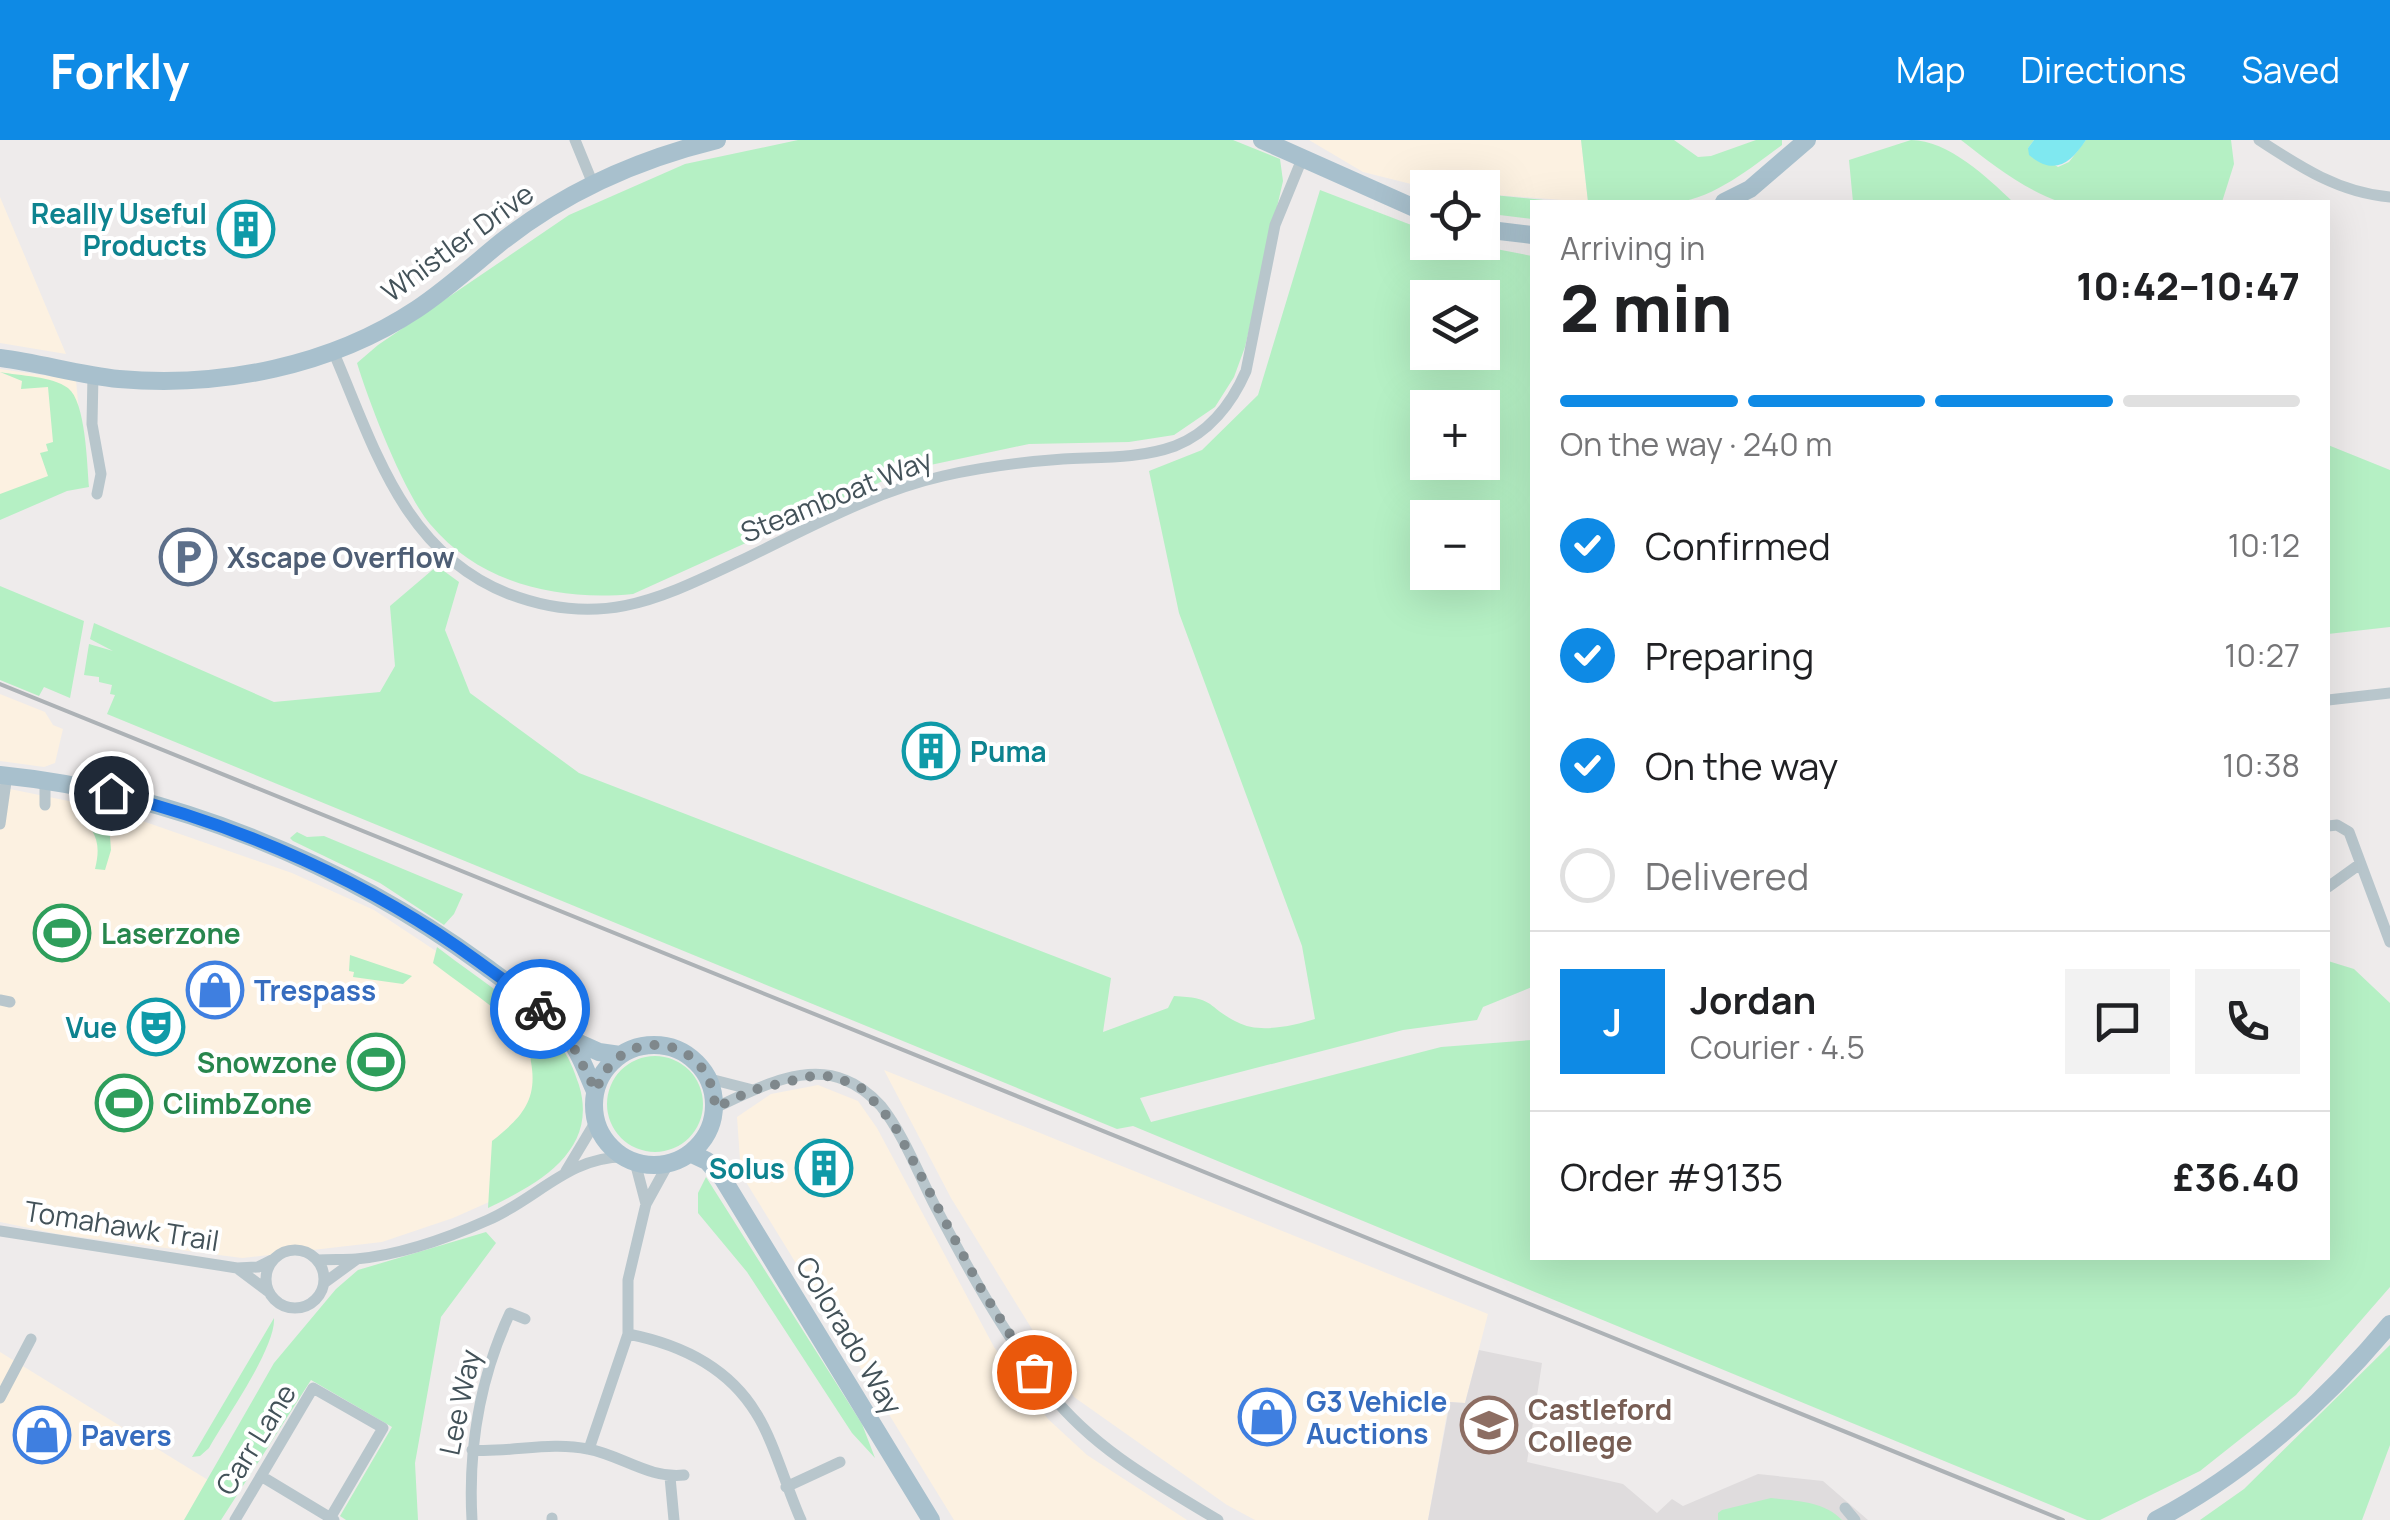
<!DOCTYPE html>
<meta charset="utf-8">
<style>
:root{--surface:#fff;--page:#f2f2f2;--text:#202124;--muted:#757577;--line:#e0e0e0;--accent:#0e8ae5}
body{margin:0;font-family:Manrope,sans-serif;background:var(--page);color:var(--text);height:100vh;display:flex;flex-direction:column;font-size:38px;white-space:nowrap}
*{box-sizing:border-box;margin:0}
p{font-size:32px;color:var(--muted)}
.icon{flex:none;width:55px;height:55px;fill:none;stroke:currentColor;stroke-width:2;stroke-linecap:round;stroke-linejoin:round}
.map{position:relative;flex:1;overflow:hidden}
.details{position:absolute;left:1530px;top:60px;width:800px;height:1060px;display:flex;flex-direction:column;background:var(--surface);border-radius:0px;box-shadow:0 10px 40px #0002}
.details>*{flex:none}
.fabs{position:absolute;left:1410px;top:30px;display:grid;gap:20px}
.fabs a{display:grid;place-items:center;width:90px;height:90px;border-radius:0px;background:var(--surface);box-shadow:0 10px 40px #0002;font-size:50px}
.pin{position:absolute;display:grid;place-items:center;width:85px;height:85px;color:#fff;margin:-42px;border:5px solid #fff;border-radius:50%;box-shadow:0 2px 10px #0007}
.courier{position:absolute;display:grid;place-items:center;width:100px;height:100px;margin:-50px;border:8px solid #1a73e8;border-radius:50%;background:#fff;color:#222;box-shadow:0 2px 12px #0007}
.head em{font-style:normal;font-weight:800}
.head div{display:flex;flex-direction:column-reverse}
.head{display:flex;align-items:center;justify-content:space-between;height:170px;padding:0 30px}
h1{font-size:65px;font-weight:800;line-height:75px}
.bar{display:grid;grid-template-columns:repeat(4,1fr);gap:15px 10px;align-content:center;height:120px;padding:0 30px}
.bar i{height:12px;border-radius:8px;background:var(--line)}
.bar .current{background:var(--accent)}
.bar p{grid-column:span 4}
.line{display:flex;align-items:center;gap:25px;padding:0 30px;border-top:2px solid var(--line)}
.line div{flex:1}
.round{display:grid;place-items:center;flex:none;width:105px;height:105px;border-radius:0px;background:var(--page)}
ol{padding:0 30px;list-style:none}
li{display:flex;align-items:center;gap:30px;height:110px}
li p{margin-inline-start:auto}
li .icon{padding:10px;border-radius:50%;background:var(--accent);color:#fff;stroke-width:4}
li:last-child{color:var(--muted)}
li i{width:55px;height:55px;border:5px solid var(--line);border-radius:50%}
header{display:flex;align-items:center;gap:60px;box-sizing:border-box;height:140px;padding:0 50px;background:var(--accent);color:#fff}
header strong{font-size:48px}
nav{display:flex;gap:55px;margin-inline-start:auto;font-size:35px}
.map>svg:first-child{display:block}
.commercial{fill:#fcf1e1}
.education{fill:#dfdcdd}
.green{fill:#b5f0c4;fill-rule:evenodd}
.water{fill:#7fe8f0}
.lines{fill:none;stroke-linecap:round;stroke-linejoin:round}
.street{stroke:#b8c6cc;stroke-width:11}
.primary{stroke:#a8c0cd;stroke-width:18}
.rail{stroke:#adb2b6;stroke-width:4}
.done{stroke:#7f888c;stroke-width:10;stroke-dasharray:0 18}
.route{stroke:#1a73e8;stroke-width:12}
.labels{text-anchor:middle;dominant-baseline:central;stroke-width:8;stroke-linejoin:round;paint-order:stroke}
.culture-label{font-size:28px;font-weight:bold;fill:#0d838f;stroke:#fff;text-anchor:end}
.street-label{font-size:28px;fill:#435259;stroke:#fff}
.service-label{font-size:28px;font-weight:bold;fill:#4e5e75;stroke:#fff;text-anchor:start}
.leisure-label{font-size:28px;font-weight:bold;fill:#27864d;stroke:#fff;text-anchor:start}
.shop-label{font-size:28px;font-weight:bold;fill:#366cbe;stroke:#fff;text-anchor:start}
.education-label{font-size:28px;font-weight:bold;fill:#785e54;stroke:#fff;text-anchor:start}
</style>
<header>
<strong>Forkly</strong>
<nav><a>Map</a><a>Directions</a><a>Saved</a></nav>
</header>
<div class="map">
<svg width="2390" height="1380" viewBox="0 0 2390 1380">
<rect width="100%" height="100%" fill="#eeebeb"/>
<path class="commercial" d="M 1309,0 L 1581,0 L 1588,62 L 1483,54 L 1482,48 L 1427,48 L 1363,32 Z
M 0,57 L 66,214 L 0,203 Z
M 0,229 L 76,240 L 85,338 L 0,370 Z
M 0,554 L 45,572 L 53,585 L 63,589 L 55,623 L 44,627 L 0,621 Z
M 0,647 L 108,669 L 292,733 L 374,770 L 439,813 L 559,911 L 516,1050 L 453,1078 L 382,1102 L 242,1118 L 58,1094 L 0,1082 Z
M 884,930 L 1488,1174 L 1465,1263 L 1449,1262 L 1428,1380 L 1255,1380 L 1227,1365 L 1074,1257 L 951,1058 Z
M 818,945 L 858,961 L 877,988 L 994,1207 L 1048,1279 L 1087,1315 L 1187,1380 L 954,1380 L 741,1034 L 737,977 L 771,954 Z
M 0,1212 L 208,1340 L 184,1380 L 0,1380 Z"/>
<path class="education" d="M 1479,1210 L 1542,1223 L 1527,1322 L 1623,1344 L 1657,1373 L 1672,1359 L 1683,1366 L 1758,1334 L 1823,1341 L 1868,1380 L 1428,1380 L 1450,1262 L 1465,1263 Z"/>
<path class="green" d="M 798,0 L 1233,0 L 1280,19 L 1283,41 L 1245,207 L 1234,237 L 1215,267 L 1174,295 L 1129,302 L 1029,304 L 907,330 L 633,454 C 559,461 481,445 430,384 C 404,353 369,263 357,223 L 378,205 L 569,75 L 685,24 Z
M 1581,0 L 1674,0 L 1698,17 L 1711,16 L 1756,0 L 1782,0 L 1782,5 C 1753,26 1715,58 1677,62 C 1648,66 1617,62 1588,62 Z
M 1911,0 C 1948,0 1988,38 2013,62 L 1853,62 L 1849,20 Z
M 1961,0 L 2034,0 L 2028,8 L 2058,27 L 2069,22 L 2086,0 L 2231,0 L 2234,24 L 2222,62 L 2060,62 C 2022,48 1993,25 1961,0 Z
M 1320,50 L 1427,91 L 1428,102 L 1465,103 L 1532,116 L 1532,847 L 1483,867 L 1477,880 L 1403,890 L 1140,958 L 1151,982 L 1441,907 L 1532,900 L 1532,1118 L 2328,1118 L 2328,821 L 2354,829 L 2390,863 L 2390,1147 L 2296,1255 L 2200,1331 L 2100,1380 L 2087,1380 L 1133,986 L 1117,989 L 107,574 L 115,555 L 110,554 L 112,545 L 99,542 L 99,537 L 84,535 L 89,504 L 113,511 L 90,499 L 94,483 L 274,562 L 380,552 L 395,526 L 390,466 L 437,426 L 459,442 L 445,490 L 470,553 L 579,633 L 1111,838 L 1103,892 L 1168,868 L 1174,856 C 1217,858 1205,866 1237,882 C 1259,894 1292,886 1315,879 L 1302,806 L 1179,473 L 1149,331 L 1202,310 L 1258,255 ZM 1428,158 L 1482,158 L 1482,212 L 1428,212 ZM 1428,268 L 1482,268 L 1482,322 L 1428,322 ZM 1428,378 L 1482,378 L 1482,432 L 1428,432 Z
M 1482,55 L 1483,54 L 1564,62 L 1532,62 L 1532,79 L 1483,73 Z
M 0,232 C 20,236 52,236 68,248 C 86,262 87,325 89,347 L 67,351 L 0,380 L 0,354 L 48,336 L 40,313 L 48,311 L 46,304 L 53,302 L 48,247 L 21,249 L 22,241 Z
M 2328,305 L 2390,330 L 2390,487 L 2328,494 Z
M 0,446 L 84,481 L 70,558 L 44,547 L 39,556 L 0,540 Z
M 79,661 L 108,669 L 111,710 L 105,730 L 95,729 C 102,701 95,689 74,672 Z
M 297,692 L 307,697 L 324,696 L 463,754 L 454,774 L 444,785 L 380,743 L 293,701 L 290,698 Z
M 437,807 C 477,838 524,867 558,904 C 569,915 574,931 579,945 C 599,1011 538,1044 488,1068 L 492,1001 C 521,978 538,961 531,922 C 530,912 527,901 520,893 C 501,870 458,843 433,823 Z
M 350,815 L 412,836 L 403,844 L 353,837 L 354,832 L 349,831 Z
M607 964a48 48 0 1 1 96 0a48 48 0 1 1-96 0Z
M 706,1037 L 862,1284 L 875,1318 L 852,1293 L 747,1132 L 698,1073 L 698,1053 Z
M 486,1092 L 496,1103 L 441,1177 L 415,1323 L 418,1380 L 346,1380 L 340,1376 L 392,1287 L 311,1240 L 221,1380 L 184,1380 L 274,1223 L 336,1149 L 358,1130 Z
M 274,1178 C 276,1208 225,1279 209,1308 L 200,1316 L 192,1317 Z
M 2390,1205 L 2390,1305 L 2362,1380 L 2200,1380 L 2244,1349 Z
M 1771,1358 C 1795,1361 1824,1361 1842,1380 L 1718,1380 L 1718,1373 L 1722,1370 Z"/>
<path class="water" d="M 2034,0 L 2086,0 C 2070,24 2054,36 2029,15 L 2028,8 Z"/>
<g class="lines">
<path class="street" d="M 575,0 L 593,44
M 2259,0 C 2300,27 2340,53 2390,57
M 333,211 C 374,306 403,413 509,454 C 601,489 659,459 740,421 C 805,390 872,352 943,336 C 982,327 1022,322 1063,319 C 1100,317 1139,319 1175,306 C 1209,293 1232,263 1246,231 L 1275,85 L 1302,19
M 93,235 L 92,284 L 101,334 L 97,354
M 2328,560 L 2390,553
M 45,665 L 45,649
M 0,684 L 7,635
M 2328,686 L 2337,685 L 2349,692 L 2390,802
M 2328,747 L 2360,724
M 0,860 L 10,862
M 710,939 L 753,950
M 715,968 C 751,951 803,922 845,940 C 858,945 871,955 881,966 C 904,995 918,1033 935,1066 C 969,1131 1005,1196 1050,1253 C 1094,1309 1158,1344 1218,1380
M 635,1022 L 646,1064
M 566,1031 L 596,981
M 0,1091 L 237,1128 L 258,1127 L 272,1120
M266 1139a29 29 0 1 1 58 0a29 29 0 1 1-58 0Z
M 318,1120 C 331,1119 343,1120 356,1119 C 400,1115 448,1098 488,1080 C 537,1059 569,1016 625,1017
M 237,1128 L 269,1152
M 324,1143 L 357,1119
M 628,1194 C 679,1204 728,1227 756,1273 C 773,1299 787,1349 801,1380
M 0,1258 L 31,1199
M 589,1309 L 628,1194 L 628,1140 L 646,1064 L 668,1024
M 472,1310 C 511,1313 549,1301 588,1309 C 621,1315 649,1339 684,1335
M 261,1336 L 334,1380
M 670,1337 L 674,1380
M 786,1347 L 840,1322
M 1845,1368 L 1855,1380
M 552,1378 L 552,1380
M 235,1380 L 313,1248 L 383,1288 L 329,1380
M 472,1380 C 468,1309 480,1237 510,1173 L 525,1179"/>
<path class="primary" d="M 1262,0 L 1428,74
M 1724,62 L 1750,49 L 1807,0
M 1482,89 L 1532,95
M 0,218 C 40,223 79,235 119,239 C 221,248 331,226 417,169 C 447,149 472,126 500,103 C 563,53 639,19 717,0
M 0,635 C 170,652 344,723 482,824 C 512,846 544,868 568,897 C 580,912 587,934 595,951
M 570,899 L 599,912 L 620,915
M594 965a60 60 0 1 1 120 0a60 60 0 1 1-120 0Z
M 690,1013 L 707,1021 L 723,1039 L 931,1380
M 2156,1380 C 2246,1333 2326,1261 2390,1184"/>
<path class="rail" d="M 0,544 L 2063,1380"/>
</g>
<g class="lines">
<path class="done" d="M 540,869 L 570,900 L 596,951 C 619,881 713,894 715,968 L 753,950 L 816,935 L 836,937 L 863,949 L 893,983 L 980,1147 L 1034,1232"/>
<path class="route" d="M 111,653 C 242,686 370,742 479,822 C 499,837 522,851 540,869"/>
</g>
<defs>
<g id="building-ring" transform="scale(2.875)"><circle r="9.5" fill="#fff" stroke="#0f9aa8" stroke-width="1.5"/><path d="M-4-6H4V6H1V3H-1V6H-4ZM-2.5-4.3h1.7v1.8h-1.7ZM.8-4.3h1.7v1.8H.8ZM-2.5-1h1.7V.8h-1.7ZM.8-1h1.7V.8H.8Z" fill="#0f9aa8"/></g>
<g id="parking-ring" transform="scale(2.875)"><circle r="9.5" fill="#fff" stroke="#5c6f8a" stroke-width="1.5"/><path d="M-3.5-5.5H1a3.5 3.5 0 0 1 0 7H-1V5.5H-3.5ZM-1-3.4V-.6H.8a1.4 1.4 0 0 0 0-2.8Z" fill="#5c6f8a"/></g>
<g id="stadium-ring" transform="scale(2.875)"><circle r="9.5" fill="#fff" stroke="#2e9e5b" stroke-width="1.5"/><path d="M0-5a6.5 5 0 1 0 0 10a6.5 5 0 1 0 0-10ZM-3.5-1.8h7v3.6h-7Z" fill="#2e9e5b"/></g>
<g id="shop-ring" transform="scale(2.875)"><circle r="9.5" fill="#fff" stroke="#3f7fe0" stroke-width="1.5"/><path d="M-5-2.5h2.3a2.7 3.5 0 0 1 5.4 0H5L5.5 6h-11ZM-1.5-2.5h3a1.5 2.3 0 0 0-3 0Z" fill="#3f7fe0"/></g>
<g id="theatre-ring" transform="scale(2.875)"><circle r="9.5" fill="#fff" stroke="#0f9aa8" stroke-width="1.5"/><path d="M-5-5.5Q0-4 5-5.5V0Q5 5 0 6Q-5 5-5 0ZM-3.3-2.5H-1v1.5H-3.3ZM1-2.5H3.3v1.5H1ZM-2.8 1Q0 5.5 2.8 1Z" fill="#0f9aa8"/></g>
<g id="university-ring" transform="scale(2.875)"><circle r="9.5" fill="#fff" stroke="#8d6e63" stroke-width="1.5"/><path d="M0-5L7-2L0 1L-7-2ZM-4 1L0 2.5L4 1V4Q0 6-4 4Z" fill="#8d6e63"/></g>
</defs>
<g fill-rule="evenodd">
<use href="#building-ring" x="246" y="89"/>
<use href="#parking-ring" x="188" y="417"/>
<use href="#building-ring" x="931" y="611"/>
<use href="#stadium-ring" x="62" y="793"/>
<use href="#shop-ring" x="215" y="850"/>
<use href="#theatre-ring" x="156" y="887"/>
<use href="#stadium-ring" x="376" y="922"/>
<use href="#stadium-ring" x="124" y="963"/>
<use href="#building-ring" x="824" y="1028"/>
<use href="#shop-ring" x="1267" y="1277"/>
<use href="#university-ring" x="1489" y="1285"/>
<use href="#shop-ring" x="42" y="1295"/>
</g>
<g class="labels">
<g class="culture-label">
<text x="207" y="73">Really Useful<tspan x="207" dy="32">Products</tspan></text>
<text x="970" y="611" text-anchor="start">Puma</text>
<text x="117" y="887">Vue</text>
<text x="785" y="1028">Solus</text>
</g>
<g class="street-label">
<text transform="translate(457 102) rotate(-36)">Whistler Drive</text>
<text transform="translate(836 355) rotate(-22)">Steamboat Way</text>
<text transform="translate(122 1085) rotate(9)">Tomahawk Trail</text>
<text transform="translate(850 1195) rotate(59)">Colorado Way</text>
<text transform="translate(459 1262) rotate(-78)">Lee Way</text>
<text transform="translate(255 1299) rotate(-58)">Carr Lane</text>
</g>
<g class="service-label">
<text x="227" y="417">Xscape Overflow</text>
</g>
<g class="leisure-label">
<text x="101" y="793">Laserzone</text>
<text x="337" y="922" text-anchor="end">Snowzone</text>
<text x="163" y="963">ClimbZone</text>
</g>
<g class="shop-label">
<text x="254" y="850">Trespass</text>
<text x="1306" y="1261">G3 Vehicle<tspan x="1306" dy="32">Auctions</tspan></text>
<text x="81" y="1295">Pavers</text>
</g>
<g class="education-label">
<text x="1528" y="1269">Castleford<tspan x="1528" dy="32">College</tspan></text>
</g>
</g>
</svg>
<div class="fabs">
<a><svg class="icon" aria-label="locate" viewBox="0 0 24 24"><circle cx="12" cy="12" r="6"/><path d="M12 2v4M12 18v4M2 12h4M18 12h4"/></svg></a>
<a><svg class="icon" aria-label="layers" viewBox="0 0 24 24"><path d="M12 4l9 5-9 5-9-5zM3 14l9 5 9-5"/></svg></a>
<a>+</a>
<a>−</a>
</div>
<div class="pin" style="left:1034px;top:1232px;background:#ea580c"><svg class="icon" aria-label="bag" viewBox="0 0 24 24"><path d="M5 8h14l-1 12H6zM9 8a3 3 0 0 1 6 0"/></svg></div>
<div class="pin" style="left:111px;top:653px;background:#1f2937"><svg class="icon" aria-label="home" viewBox="0 0 24 24"><path d="M3 11l9-7 9 7M6 9v11h12V9"/></svg></div>
<div class="courier" style="left:540px;top:869px"><svg class="icon" aria-label="bike" viewBox="0 0 24 24"><circle cx="6" cy="16" r="4"/><circle cx="18" cy="16" r="4"/><path d="M6 16l4-8h5l3 8M10 8l3 8H6M13 5h3"/></svg></div>
<section class="details">
<div class="head"><div><h1>2 min</h1><p>Arriving in</p></div><em>10:42–10:47</em></div>
<div class="bar"><i class="current"></i><i class="current"></i><i class="current"></i><i></i><p>On the way · 240 m</p></div>
<ol>
<li><svg class="icon" aria-label="check" viewBox="0 0 24 24"><path d="M5 12l5 5 9-10"/></svg>Confirmed<p>10:12</p></li>
<li><svg class="icon" aria-label="check" viewBox="0 0 24 24"><path d="M5 12l5 5 9-10"/></svg>Preparing<p>10:27</p></li>
<li><svg class="icon" aria-label="check" viewBox="0 0 24 24"><path d="M5 12l5 5 9-10"/></svg>On the way<p>10:38</p></li>
<li><i></i>Delivered</li>
</ol>
<div class="line" style="height:180px"><b class="round" style="background:var(--accent);color:#fff">J</b><div><b>Jordan</b><p>Courier · 4.5</p></div><a class="round"><svg class="icon" aria-label="chat" viewBox="0 0 24 24"><path d="M4 5h16v11H9l-5 4z"/></svg></a><a class="round"><svg class="icon" aria-label="phone" viewBox="0 0 24 24"><path d="M5 4h4l2 5-3 2q2 4 5 5l2-3 5 2v4C11 20 4 13 5 4z"/></svg></a></div>
<div class="line" style="height:130px"><div>Order #9135</div><b>£36.40</b></div>
</section>
</div>
